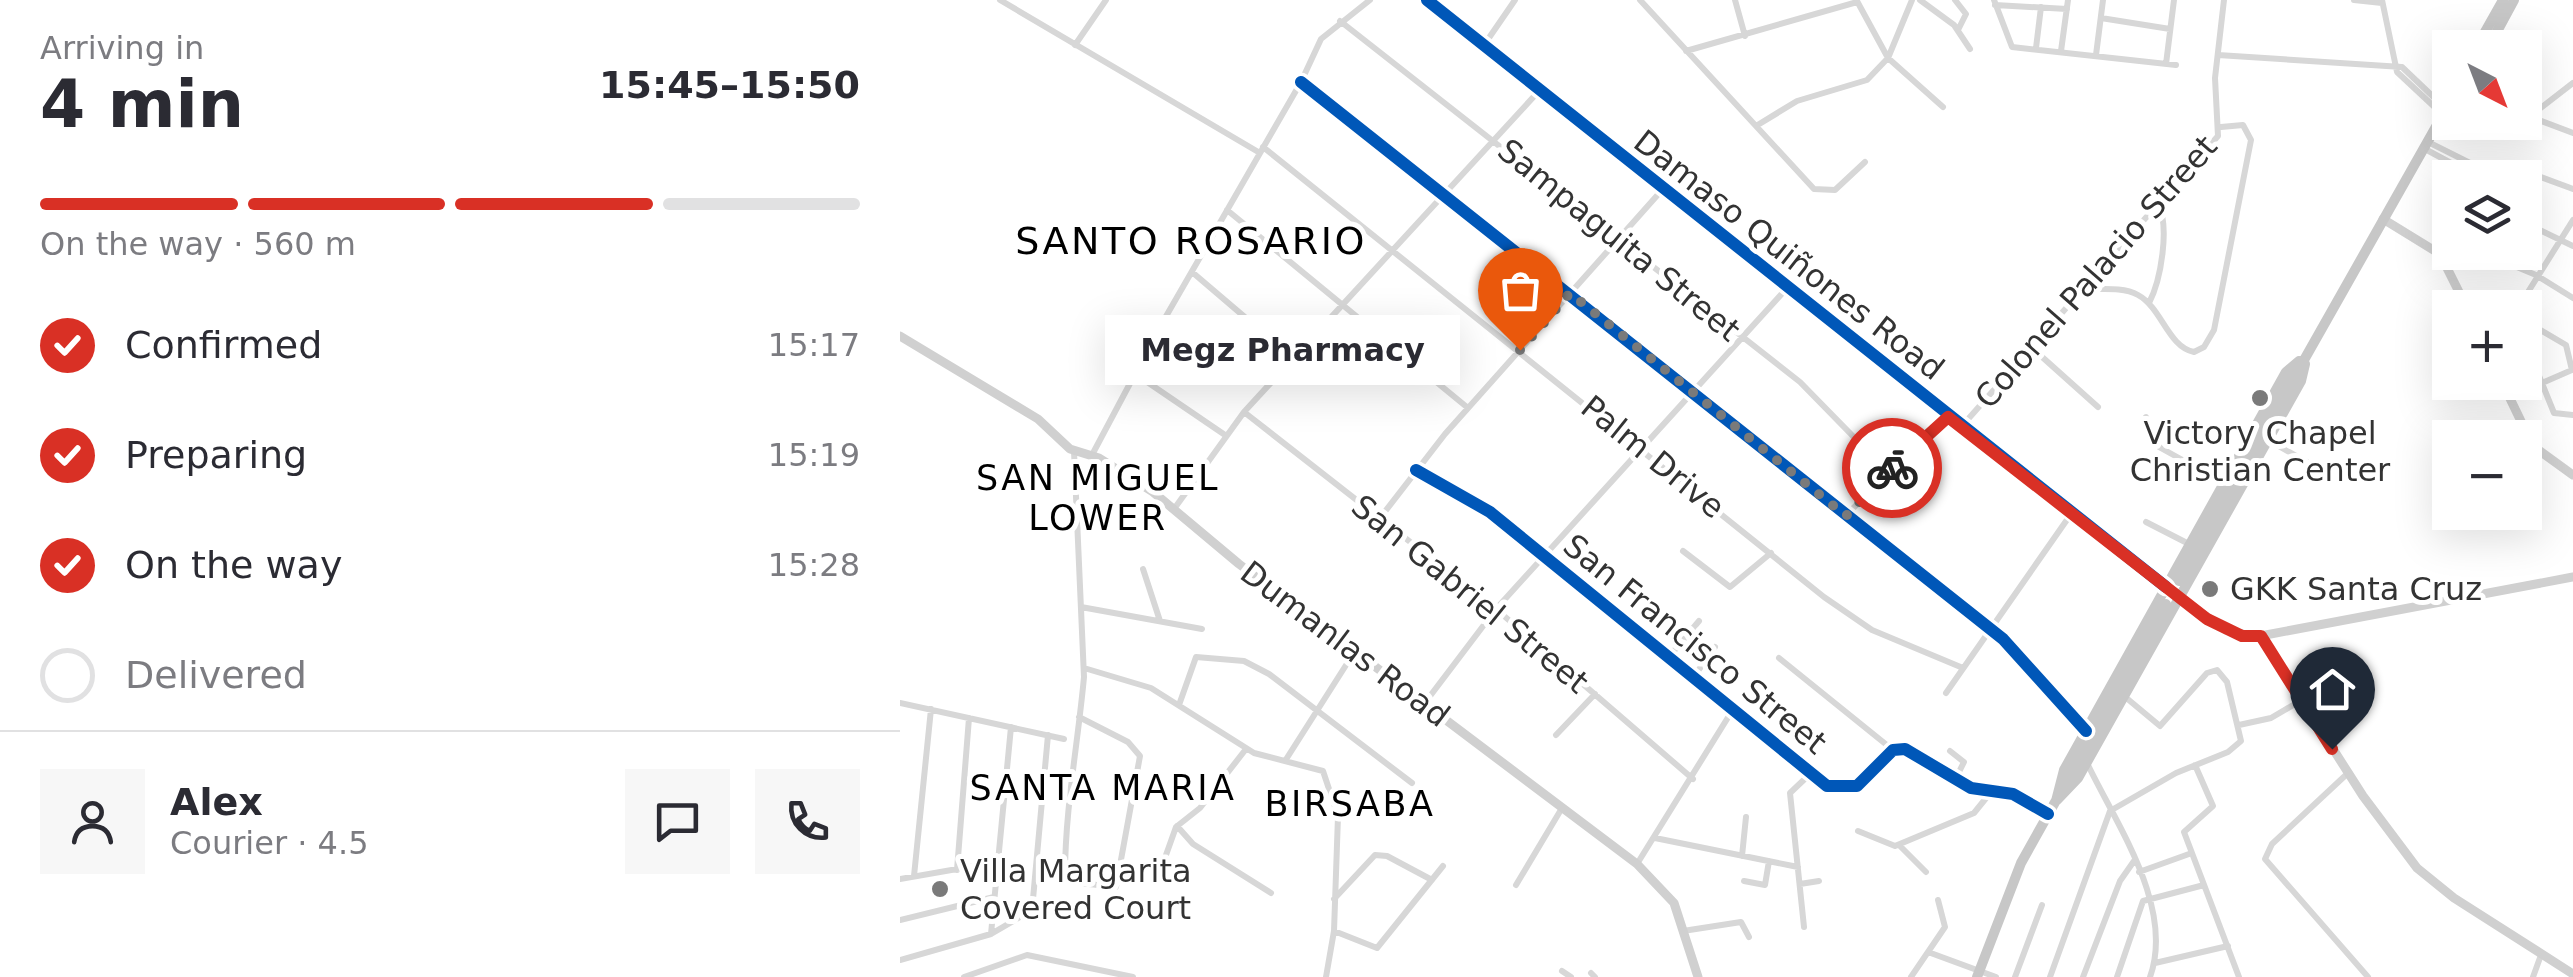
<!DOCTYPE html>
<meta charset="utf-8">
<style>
:root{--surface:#fff;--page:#f7f7f7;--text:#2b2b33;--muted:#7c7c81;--line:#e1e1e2;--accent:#d93025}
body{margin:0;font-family:"DejaVu Sans",sans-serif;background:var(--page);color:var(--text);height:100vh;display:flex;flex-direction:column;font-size:38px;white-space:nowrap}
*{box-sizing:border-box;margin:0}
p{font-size:32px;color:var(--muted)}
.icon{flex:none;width:55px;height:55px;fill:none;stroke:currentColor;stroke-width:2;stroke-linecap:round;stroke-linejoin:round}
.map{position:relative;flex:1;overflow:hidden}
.details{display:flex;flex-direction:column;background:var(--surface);width:900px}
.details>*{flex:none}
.needle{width:65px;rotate:138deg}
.buttons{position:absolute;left:1532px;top:30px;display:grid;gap:20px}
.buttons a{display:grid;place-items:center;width:110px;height:110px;border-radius:0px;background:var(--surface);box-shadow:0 10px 40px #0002;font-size:50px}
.pin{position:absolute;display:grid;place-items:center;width:85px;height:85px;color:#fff;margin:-102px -42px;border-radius:50% 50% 50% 0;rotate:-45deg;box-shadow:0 0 10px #0007}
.pin .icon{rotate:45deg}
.courier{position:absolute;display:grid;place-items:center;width:100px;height:100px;margin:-50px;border:8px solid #d93025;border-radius:50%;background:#fff;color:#222;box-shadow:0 2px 12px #0007}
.bubble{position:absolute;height:70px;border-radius:0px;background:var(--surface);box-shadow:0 10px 40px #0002;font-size:32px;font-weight:600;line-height:70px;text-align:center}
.overview em{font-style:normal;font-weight:600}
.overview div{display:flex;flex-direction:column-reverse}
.overview{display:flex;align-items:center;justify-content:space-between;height:170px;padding:0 40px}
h1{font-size:65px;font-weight:600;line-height:75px}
.bar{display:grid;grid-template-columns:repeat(4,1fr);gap:15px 10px;align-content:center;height:120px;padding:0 40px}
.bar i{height:12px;border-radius:8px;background:var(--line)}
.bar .on{background:var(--accent)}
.bar p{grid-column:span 4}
.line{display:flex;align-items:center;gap:25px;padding:0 40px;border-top:2px solid var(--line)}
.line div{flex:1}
.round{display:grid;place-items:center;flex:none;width:105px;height:105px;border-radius:0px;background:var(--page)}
ol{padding:0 40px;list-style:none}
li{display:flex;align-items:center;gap:30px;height:110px}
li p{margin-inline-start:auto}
li .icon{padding:10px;border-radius:50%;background:var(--accent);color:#fff;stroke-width:4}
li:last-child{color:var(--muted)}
li i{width:55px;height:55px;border:5px solid var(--line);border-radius:50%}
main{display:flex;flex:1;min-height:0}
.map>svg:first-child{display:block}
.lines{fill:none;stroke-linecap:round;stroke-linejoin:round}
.minor{stroke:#d7d7d7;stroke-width:6}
.secondary{stroke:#d0d0d0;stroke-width:9}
.primary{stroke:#cacaca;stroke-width:10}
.trunk{stroke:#c7c7c7;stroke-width:10}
.primary-bridge{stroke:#cacaca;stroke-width:10}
.cycleway-casing{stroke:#fff;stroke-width:19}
.cycleway{stroke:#0057b8;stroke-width:12}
.done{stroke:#7a7a7a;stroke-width:10;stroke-dasharray:0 18}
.route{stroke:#d93025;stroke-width:12}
.poi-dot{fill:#7a7a7a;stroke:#fff;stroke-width:4}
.labels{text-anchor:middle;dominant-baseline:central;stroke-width:10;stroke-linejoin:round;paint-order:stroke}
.street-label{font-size:32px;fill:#333;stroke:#fff}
.poi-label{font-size:32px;fill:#333;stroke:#fff;text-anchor:start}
.neighbourhood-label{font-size:35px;letter-spacing:2.5px;fill:#000;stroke:#fff}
.quarter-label{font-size:38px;letter-spacing:2.5px;fill:#000;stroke:#fff}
</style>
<main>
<section class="details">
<div class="overview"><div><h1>4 min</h1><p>Arriving in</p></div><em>15:45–15:50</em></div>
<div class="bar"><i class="on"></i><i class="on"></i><i class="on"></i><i></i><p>On the way · 560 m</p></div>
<ol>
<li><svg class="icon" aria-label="check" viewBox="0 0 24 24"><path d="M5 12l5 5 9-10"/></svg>Confirmed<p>15:17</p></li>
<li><svg class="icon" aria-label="check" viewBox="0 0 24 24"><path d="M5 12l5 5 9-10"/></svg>Preparing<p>15:19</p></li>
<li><svg class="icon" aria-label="check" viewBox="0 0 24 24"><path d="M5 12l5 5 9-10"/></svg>On the way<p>15:28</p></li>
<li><i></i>Delivered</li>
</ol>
<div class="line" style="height:180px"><a class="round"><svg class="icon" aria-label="person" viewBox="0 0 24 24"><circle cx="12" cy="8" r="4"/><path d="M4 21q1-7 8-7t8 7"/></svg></a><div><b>Alex</b><p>Courier · 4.5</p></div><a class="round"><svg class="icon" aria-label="chat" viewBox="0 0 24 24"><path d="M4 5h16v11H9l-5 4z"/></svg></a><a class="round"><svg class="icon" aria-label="phone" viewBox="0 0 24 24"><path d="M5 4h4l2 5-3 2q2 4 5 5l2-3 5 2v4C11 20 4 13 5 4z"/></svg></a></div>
</section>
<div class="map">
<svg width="1673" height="977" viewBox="0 0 1673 977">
<rect width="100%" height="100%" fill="#fff"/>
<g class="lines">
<path class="minor" d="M 100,0 L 360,153
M 740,0 L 914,189 L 935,190 L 965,162
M 835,0 L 845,36
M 1020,0 L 1054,25 L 1070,49
M 1055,0 L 1066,14 L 1058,30
M 1094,0 L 1112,47 L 1276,65
M 1454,0 L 1482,3
M 1482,0 L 1497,72 L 1542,114
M 957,1 L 988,58 L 1043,107
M 1095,5 L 1167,9
M 1201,18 L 1270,29
M 440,21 L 900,382 L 988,472
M 175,45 L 206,0
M 582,48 L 615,0
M 1136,48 L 1141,7
M 786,51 L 957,2
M 1161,51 L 1168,0
M 1196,55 L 1203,0
M 1318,55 L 1502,67 L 1545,108
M 1266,64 L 1274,0
M 401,82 L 1103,639 L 1185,730
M 1631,117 L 1673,133
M 1625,120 L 1673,83
M 856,126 L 897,101 L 967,80 L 988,58 L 1012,0
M 1611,131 L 1622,122
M 1528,142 L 1580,168
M 363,147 L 924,597 L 972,630 L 1063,668
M 1525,149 L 1564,170 L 1608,165 L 1673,189
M 327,210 L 568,408
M 1625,223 L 1673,246
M 1581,252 L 1636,275 L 1673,298
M 292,272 L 394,359
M 1181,289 C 1199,290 1222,286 1238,295 C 1262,308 1268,347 1294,352 L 1304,347 L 1314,330 L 1351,140 L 1343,125 L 1321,127
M 1580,299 L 1600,308
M 1249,303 C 1261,280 1270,227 1258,203
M 1618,308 L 1673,220
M 1625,321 L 1666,345 L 1672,370
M 261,325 L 311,363
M 1131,347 L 1198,407
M 234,373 L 325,435
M 1639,376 L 1654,413 L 1673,415
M 1642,383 L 1672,370
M 344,412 L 596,609 L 793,779
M 1246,417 L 1259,447 L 1324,483
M 1062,426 L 1318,136 L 1315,78 L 1324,0
M 1368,440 L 1430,475
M 174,451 L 184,677 C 178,743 165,809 165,875 L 171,882 L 216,887 L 240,756 L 228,742 L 179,717
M 192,455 L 261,325 L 401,82 L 421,39 L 470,0
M 516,470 L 590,512 L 927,786 L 957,786 L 993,750 L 1005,749 L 1071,788 L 1113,794 L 1147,814
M 274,509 L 344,412 L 638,92
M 946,515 L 1048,417
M 480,518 L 545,434 L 762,190
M 1246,522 L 1289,544
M 783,551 L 830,587 L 871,553
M 243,569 L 260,621
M 181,607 L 302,629
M 770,620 L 786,635
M 768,658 L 799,621
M 879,658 L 993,750
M 184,668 L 251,688 L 354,753 L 423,771 L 438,816 L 434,931 L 426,977
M 793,678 L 815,647
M 1046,693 L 1171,514
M 0,703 L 164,739
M 524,704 L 596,609 L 887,288
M 279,705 L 296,657 L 344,661 L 369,674 L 512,783
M 1339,725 L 1371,718 L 1400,701
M 656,735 L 695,694
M 1050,751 L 1064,762 L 1057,776
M 385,761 L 455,651
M 1187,763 C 1216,824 1275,907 1250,977
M 1295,765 L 1313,806 L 1284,832 L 1339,977
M 1448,773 L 1372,844 L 1365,859 L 1468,977
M 277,826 L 293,844 L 371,893
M 958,831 L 995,846 L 1074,813 L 1091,792
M 755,838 L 898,867
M 999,845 L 1026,872
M 266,855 L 276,827 L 300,808 L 346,749
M 842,856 L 846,817
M 737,864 L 832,711
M 57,870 L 69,718
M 1239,872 L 1289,854
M 14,876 L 31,709
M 0,879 L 97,862
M 844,881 L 865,885 L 869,861
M 900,884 L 919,881
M 616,885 L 662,808
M 434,899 L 475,855 L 487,856 L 532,880
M 0,920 L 94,897
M 904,927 L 890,793 L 910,774
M 434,931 L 477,948 L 543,866
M 783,931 L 841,922 L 849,937
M 91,934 L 111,727
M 1028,952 L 1096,977
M 0,960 L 91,934 L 132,910 L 148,735
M 1255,963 L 1328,946
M 662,971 L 671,977
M 691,973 L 695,977
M 64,977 L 127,955 L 233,977
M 1011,977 L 1045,927 L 1038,900
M 1115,977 L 1142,905
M 1150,977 L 1210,811 L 1276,773 L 1328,752 L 1341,741 L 1327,682 L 1317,670 L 1307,673 L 1260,726 L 1224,696
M 1183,977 L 1220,881 L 1234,861
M 1217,977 L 1243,901 L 1304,885
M 1633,977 L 1641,955"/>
<path class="secondary" d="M 1483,219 L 1540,254 L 1567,308
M 0,336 L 138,419 L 170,449 L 199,458 L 253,492 L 339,564 L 737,864 L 774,903 L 798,977
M 1602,382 L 1633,446 L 1673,475
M 1279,598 L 1326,630 L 1355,637 L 1673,577
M 1361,636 L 1463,796 L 1517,868 L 1554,898 L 1673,974"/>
<path class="primary" d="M 527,0 L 1268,589"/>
<path class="trunk" d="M 1576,48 L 1603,0
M 1588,48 L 1614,0
M 1279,581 L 1550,102
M 1157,800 L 1178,778 L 1401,381 L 1405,364
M 1156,801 L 1164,770 L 1386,372 L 1399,361
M 1077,977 L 1121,863 L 1266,604"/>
<path class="primary-bridge" d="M 1268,589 L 1277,596"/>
<g class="cycleway-casing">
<path id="cycleway" d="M 527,0 L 1266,587
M 401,82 L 1103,639 L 1186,731
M 516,470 L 590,512 L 927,786 L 957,786 L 993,750 L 1005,749 L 1071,788 L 1113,794 L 1148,814"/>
</g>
<use href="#cycleway" class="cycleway"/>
</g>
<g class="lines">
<path class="done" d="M 620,350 L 670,293 L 946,516 L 992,468"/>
<path class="route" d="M 992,468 L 1048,417 L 1307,619 L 1342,636 L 1361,636 L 1432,749"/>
</g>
<g class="poi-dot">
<circle cx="1360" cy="398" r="10"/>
<circle cx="1310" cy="589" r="10"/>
<circle cx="40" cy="889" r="10"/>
</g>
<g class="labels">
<g class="street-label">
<text transform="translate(719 240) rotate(39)">Sampaguita Street</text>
<text transform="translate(889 255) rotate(38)">Damaso Quiñones Road</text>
<text transform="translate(1196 272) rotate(-49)">Colonel Palacio Street</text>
<text transform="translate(753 457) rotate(39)">Palm Drive</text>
<text transform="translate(570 594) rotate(39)">San Gabriel Street</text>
<text transform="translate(445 644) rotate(37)">Dumanlas Road</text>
<text transform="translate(795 644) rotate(39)">San Francisco Street</text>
</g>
<g class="poi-label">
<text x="1360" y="433" text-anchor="middle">Victory Chapel<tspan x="1360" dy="37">Christian Center</tspan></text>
<text x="1330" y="589">GKK Santa Cruz</text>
<text x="60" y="871">Villa Margarita<tspan x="60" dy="37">Covered Court</tspan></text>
</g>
<g class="neighbourhood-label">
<text x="198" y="478">SAN MIGUEL<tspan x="198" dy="40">LOWER</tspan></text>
<text x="203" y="788">SANTA MARIA</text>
<text x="450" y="804">BIRSABA</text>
</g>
<g class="quarter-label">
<text x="291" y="241">SANTO ROSARIO</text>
</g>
</g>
</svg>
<div class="buttons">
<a><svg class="needle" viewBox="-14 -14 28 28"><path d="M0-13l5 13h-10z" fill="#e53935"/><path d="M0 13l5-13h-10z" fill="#7c7c81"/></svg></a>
<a><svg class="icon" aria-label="layers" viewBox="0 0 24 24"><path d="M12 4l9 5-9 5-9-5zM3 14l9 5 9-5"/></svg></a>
<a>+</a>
<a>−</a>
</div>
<div class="pin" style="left:620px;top:350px;background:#ea580c"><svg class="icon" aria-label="bag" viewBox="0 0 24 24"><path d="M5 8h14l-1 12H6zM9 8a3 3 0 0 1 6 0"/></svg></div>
<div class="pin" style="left:1432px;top:749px;background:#1f2937"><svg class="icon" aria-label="home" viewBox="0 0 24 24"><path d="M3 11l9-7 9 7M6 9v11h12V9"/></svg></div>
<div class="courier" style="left:992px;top:468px"><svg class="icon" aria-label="bike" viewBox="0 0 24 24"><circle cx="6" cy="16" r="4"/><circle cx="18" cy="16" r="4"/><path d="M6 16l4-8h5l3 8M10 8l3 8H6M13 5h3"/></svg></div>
<div class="bubble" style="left:205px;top:315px;width:355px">Megz Pharmacy</div>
</div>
</main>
